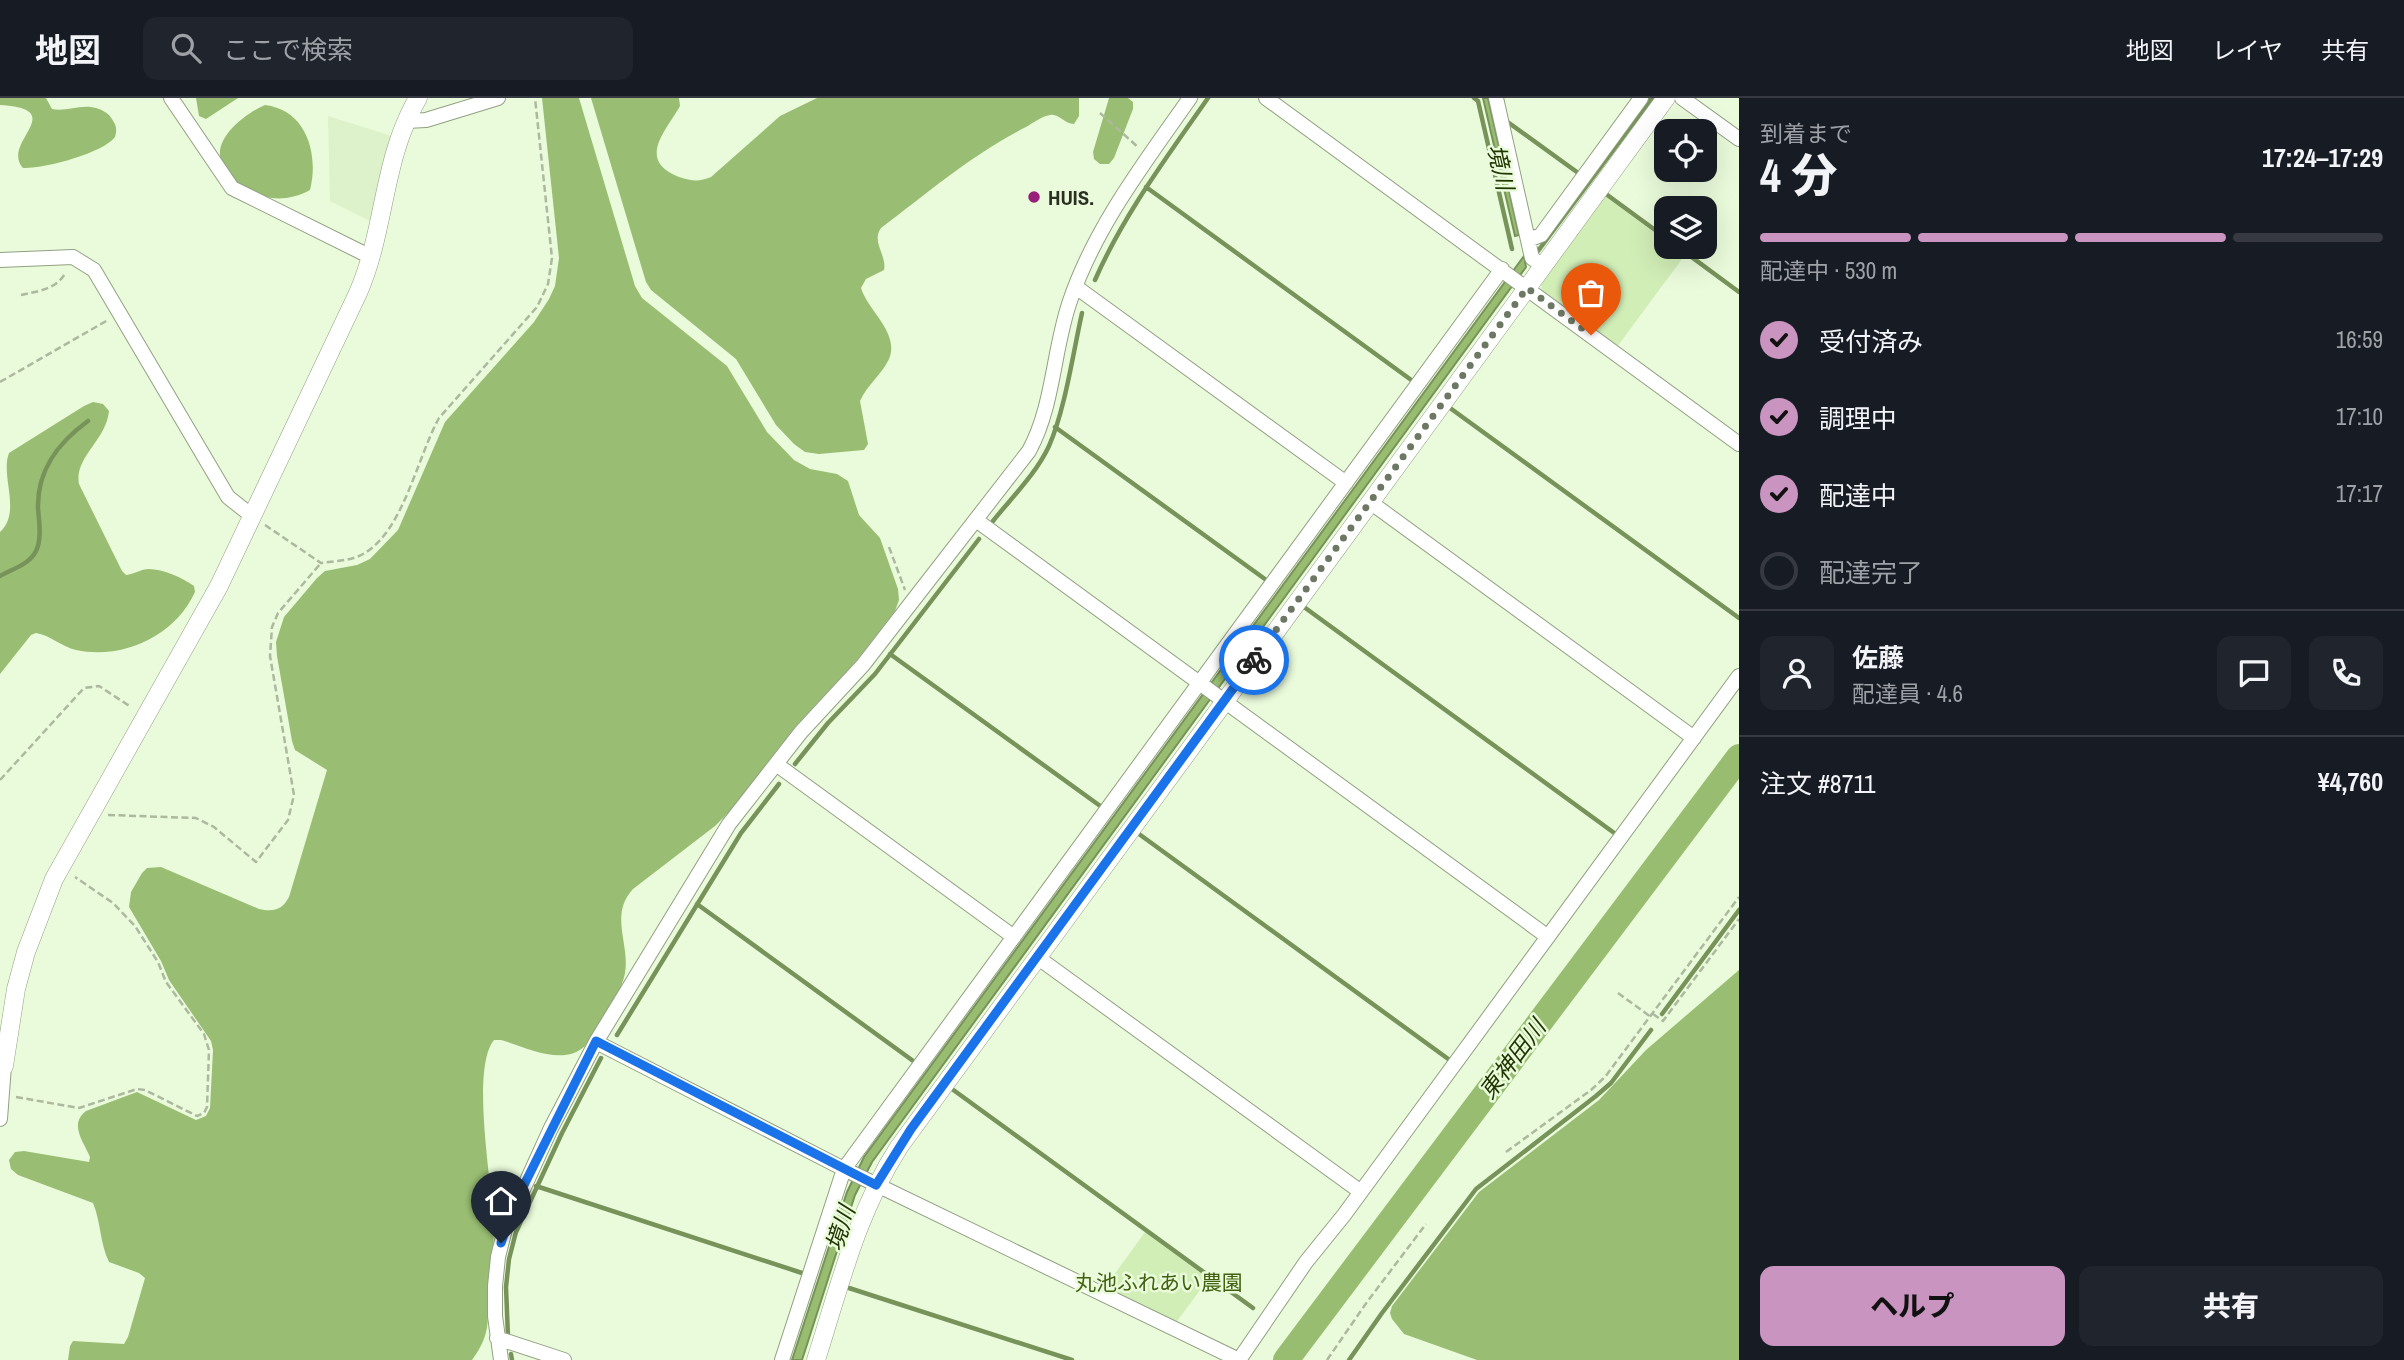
<!DOCTYPE html>
<html lang="ja">
<meta charset="utf-8">
<style>
:root{--surface:#171b24;--page:#20242c;--text:#f1f3f6;--muted:#9ea1a6;--line:#363941;--accent:#c994bf}
body{margin:0;font-family:"Archivo Narrow","Noto Sans JP",sans-serif;background:var(--page);color:var(--text);height:100vh;display:flex;flex-direction:column;font-size:26px;white-space:nowrap}
*{box-sizing:border-box;margin:0}
p{font-size:23px;color:var(--muted)}
.icon{flex:none;width:38px;height:38px;fill:none;stroke:currentColor;stroke-width:2;stroke-linecap:round;stroke-linejoin:round}
.map{position:relative;flex:1;overflow:hidden}
.panel{display:flex;flex-direction:column;background:var(--surface);width:665px}
.panel>*{flex:none}
.fabs{position:absolute;left:1654px;top:21px;display:grid;gap:14px}
.fabs a{display:grid;place-items:center;width:63px;height:63px;border-radius:14px;background:var(--surface);box-shadow:0 7px 28px #0002;font-size:35px}
.pin{position:absolute;display:grid;place-items:center;width:60px;height:60px;color:#fff;margin:-72px -30px;border-radius:50% 50% 50% 0;rotate:-45deg;box-shadow:0 0 7px #0007}
.pin .icon{rotate:45deg}
.courier{position:absolute;display:grid;place-items:center;width:70px;height:70px;margin:-35px;border:5px solid #1a73e8;border-radius:50%;background:#fff;color:#222;box-shadow:0 2px 9px #0007}
.headline em{font-style:normal;font-weight:800}
.headline div{display:flex;flex-direction:column-reverse}
.headline{display:flex;align-items:center;justify-content:space-between;height:119px;padding:0 21px}
h1{font-size:46px;font-weight:800;line-height:52px}
.bar{display:grid;grid-template-columns:repeat(4,1fr);gap:10px 7px;align-content:center;height:84px;padding:0 21px}
.bar i{height:9px;border-radius:5px;background:var(--line)}
.bar .current{background:var(--accent)}
.bar p{grid-column:span 4}
.line{display:flex;align-items:center;gap:18px;padding:0 21px;border-top:2px solid var(--line)}
.line div{flex:1}
.round{display:grid;place-items:center;flex:none;width:74px;height:74px;border-radius:14px;background:var(--page)}
ol{padding:0 21px;list-style:none}
li{display:flex;align-items:center;gap:21px;height:77px}
li p{margin-inline-start:auto}
li .icon{padding:7px;border-radius:50%;background:var(--accent);color:#111;stroke-width:4}
li:last-child{color:var(--muted)}
li i{width:38px;height:38px;border:4px solid var(--line);border-radius:50%}
.cta{display:flex;gap:14px;margin-top:auto;padding:14px 21px}
.cta a{flex:1;height:80px;border-radius:14px;background:var(--accent);color:#111;font-size:28px;font-weight:800;line-height:80px;text-align:center}
.cta a+a{background:var(--page);color:var(--text)}
header{display:flex;align-items:center;gap:42px;box-sizing:border-box;height:98px;padding:0 35px;background:var(--surface);border-bottom:2px solid var(--line)}
header strong{font-size:33px}
nav{display:flex;gap:38px;margin-inline-start:auto;font-size:24px}
.search{width:490px;height:63px;background:var(--page);display:flex;align-items:center;gap:18px;box-sizing:border-box;padding:0 24px;border-radius:14px;color:var(--muted);font-size:26px}
main{display:flex;flex:1;min-height:0}
.map>svg:first-child{display:block}
.built{fill:#ddf1ca}
.green{fill:#d2eeb7}
.forest{fill:#99be73}
.water{fill:#98bd71;stroke:#77935a;stroke-width:2}
.lines{fill:none;stroke-linecap:round;stroke-linejoin:round}
.stream{stroke:#77935a;stroke-width:4.5}
.river{stroke:#98bd71;stroke-width:26}
.minor-casing{stroke:#91a082;stroke-width:16}
.tertiary-casing{stroke:#91a082;stroke-width:19}
.path{stroke:#acb99f;stroke-width:2.5;stroke-dasharray:7 3.5;stroke-linecap:butt}
.minor{stroke:#fff;stroke-width:14}
.tertiary{stroke:#fff;stroke-width:18}
.done{stroke:#6d7864;stroke-width:7;stroke-dasharray:0 12.6}
.route{stroke:#1a73e8;stroke-width:9}
.poi-dot{fill:#98207b;stroke:#eafbdb;stroke-width:2.5}
.labels{text-anchor:middle;dominant-baseline:central;stroke-width:5;stroke-linejoin:round;paint-order:stroke}
.poi-label{font-size:21px;font-weight:bold;fill:#2a3124;stroke:#eafbdb;text-anchor:start}
.park-label{font-size:21px;fill:#416110;stroke:#eafbdb}
.water-label{font-size:23px;font-style:italic;fill:#203600;stroke:#eafbdb}
</style>
<header>
<strong>地図</strong>
<div class="search"><svg class="icon" aria-label="search" viewBox="0 0 24 24"><circle cx="10" cy="10" r="6"/><path d="M15 15l6 6"/></svg>ここで検索</div>
<nav><a>地図</a><a>レイヤ</a><a>共有</a></nav>
</header>
<main>
<div class="map">
<svg width="1739" height="1262" viewBox="0 0 1739 1262">
<rect width="100%" height="100%" fill="#eafbdb"/>
<path class="built" d="M 328,18 L 392,38 L 372,124 L 330,103 Z"/>
<path class="green" d="M 1605,98 L 1666,143 L 1666,149 L 1674,149 L 1685,157 L 1617,249 L 1542,194 L 1541,186 Z
M 1145,1134 L 1209,1180 L 1175,1226 L 1103,1192 Z"/>
<path class="forest" d="M 0,0 L 46,0 L 52,11 C 70,15 89,0 109,17 C 115,25 118,29 115,39 C 103,55 44,71 23,70 C 0,45 71,11 0,7 Z
M 196,0 L 238,0 L 206,21 L 199,18 Z
M 542,0 L 579,0 L 635,188 L 642,200 L 727,268 L 767,334 L 794,362 L 810,371 L 837,376 L 848,383 L 859,417 L 880,440 L 898,491 L 899,502 L 895,513 L 857,562 L 795,629 L 729,714 L 715,728 L 633,791 C 609,817 630,845 625,875 C 621,898 597,928 585,948 C 563,969 526,949 501,942 L 494,942 C 470,972 493,1090 494,1132 C 494,1150 489,1168 488,1186 C 486,1219 494,1232 472,1262 L 68,1262 L 70,1248 L 73,1243 L 124,1246 L 128,1239 L 145,1180 L 139,1175 L 109,1164 C 100,1146 101,1124 93,1105 L 18,1077 L 11,1071 L 9,1062 L 15,1054 L 24,1053 L 89,1064 L 90,1059 C 83,1043 69,1026 86,1013 L 137,994 L 196,1022 L 206,1018 L 210,1010 L 213,952 L 211,943 L 169,882 L 161,863 L 129,809 L 131,794 L 142,775 L 147,770 L 161,769 L 259,811 C 274,814 282,812 289,799 L 327,672 L 295,652 L 292,643 L 277,558 L 276,544 L 284,519 L 317,480 L 325,473 L 357,467 L 370,461 L 398,432 L 445,324 L 534,224 L 549,201 L 555,188 L 559,160 Z
M 591,0 L 679,0 L 680,8 C 666,33 636,62 679,79 C 692,83 699,84 711,79 L 780,18 L 817,0 L 1079,0 L 1079,18 L 1074,26 C 1064,26 1059,15 1050,17 C 1042,18 1033,25 1026,29 C 974,55 927,95 881,130 C 871,144 887,157 884,172 L 866,181 L 861,190 C 868,213 900,235 889,261 C 882,276 867,287 860,303 L 868,346 L 864,352 L 819,356 L 805,354 L 794,346 L 776,327 L 736,261 L 651,192 L 646,184 Z
M 1109,0 L 1128,0 L 1133,4 L 1133,11 L 1114,60 L 1109,66 L 1100,66 L 1094,61 L 1093,54 Z
M 265,7 C 307,12 319,57 310,92 C 283,107 250,102 231,77 C 227,72 221,66 220,58 C 218,36 247,15 265,7 Z
M 93,304 L 103,306 L 109,313 C 106,343 74,359 79,386 L 122,473 L 126,477 C 134,476 141,471 149,471 C 163,471 183,480 194,488 L 195,494 C 175,538 123,562 76,552 C 62,549 50,537 36,535 L 31,537 L 0,576 L 0,434 C 22,414 0,378 9,355 L 84,308 Z
M 1739,872 L 1739,1262 L 1477,1262 L 1404,1236 L 1392,1221 L 1390,1215 L 1392,1208 L 1479,1094 L 1599,1002 L 1646,952 Z"/>
<path class="water" d="M 1483,0 L 1488,0 L 1519,137 L 1515,138 Z
M 1524,158 L 1526,169 L 872,1064 L 855,1097 L 802,1262 L 792,1262 L 847,1094 L 864,1059 Z"/>
<g class="lines">
<path class="stream" d="M 1474,0 L 1478,3 L 1512,151
M 1509,25 L 1581,77
M 1146,89 L 1414,284
M 1606,96 L 1666,140
M 1678,149 L 1739,194
M 1538,153 L 1652,0
M 1095,182 C 1124,116 1167,59 1208,0
M 1450,310 L 1739,520
M 1055,329 L 1269,484
M 993,423 C 1012,399 1036,376 1049,348 C 1065,312 1073,255 1082,215
M 0,478 C 12,471 29,467 36,453 C 42,441 39,423 38,410 C 37,371 59,344 88,323
M 1304,509 L 1617,737
M 890,556 L 1103,710
M 795,666 L 828,625 L 875,576 L 979,441
M 1139,736 L 1451,963
M 697,806 L 916,965
M 1662,916 L 1739,812
M 617,937 L 741,735 L 779,686
M 952,991 L 1253,1210
M 536,1088 L 805,1176
M 849,1190 L 1072,1262
M 508,1239 L 506,1189 L 509,1161 L 516,1134 L 562,1035 L 601,960
M 511,1256 L 512,1262
M 1349,1262 L 1382,1215 L 1476,1091 L 1596,998 L 1611,985 L 1651,932"/>
<path class="river" d="M 1286,1262 L 1739,659"/>
<g class="minor-casing">
<path id="minor" d="M 171,0 L 232,90 L 371,159
M 1266,0 L 1739,346
M 1496,0 L 1532,160 L 1543,168
M 1682,0 L 1739,41
M 406,23 L 426,22 L 498,0
M 1528,142 L 1541,137 L 1641,0
M 0,162 L 73,159 L 94,172 L 228,399 L 252,418
M 1076,189 L 1346,385
M 1370,404 L 1694,640
M 976,422 L 1548,839
M 776,666 L 1014,839
M 1037,859 L 1361,1094
M 596,944 L 844,1071 L 1239,1262 L 1306,1164 L 1344,1117 L 1739,578
M 0,1021 L 4,968
M 497,1240 L 564,1262
M 501,1262 L 495,1218 L 495,1188 L 498,1159 L 505,1131 L 551,1030 L 596,944 L 729,726 L 801,634 L 863,567 L 1029,353 C 1054,307 1053,252 1070,203 C 1095,129 1145,64 1190,0
M 782,1262 L 844,1071 L 1502,171"/>
</g>
<g class="tertiary-casing">
<path id="tertiary" d="M 4,968 L 16,891 L 26,854 L 54,781 L 219,488 L 358,195 C 386,131 382,61 418,0
M 816,1262 C 839,1190 857,1114 899,1049 L 1666,0"/>
</g>
<path class="path" d="M 1100,15 L 1139,50
M 21,197 C 39,193 57,191 66,174
M 0,284 L 108,222
M 265,427 L 321,465 C 334,463 351,463 363,456 C 403,434 417,360 439,320 L 537,209 L 548,186 L 552,160 L 535,0
M 889,449 L 905,492
M 0,682 L 84,590 L 99,588 L 131,609
M 108,717 L 196,720 L 214,729 L 256,764 L 288,722 L 294,697 L 270,558 L 272,529 L 278,515 L 321,465
M 1618,895 L 1651,919
M 1653,916 L 1663,923 L 1739,821
M 16,999 L 79,1010 L 137,991 L 145,992 L 197,1018 L 204,1015 L 207,1009 L 209,952 L 204,936 L 166,884 L 158,864 L 135,828 L 113,805 L 75,779
M 1506,1054 L 1591,992 L 1605,979 L 1739,799
M 1327,1262 L 1367,1204 L 1426,1126"/>
<use href="#minor" class="minor"/>
<use href="#tertiary" class="tertiary"/>
</g>
<g class="lines">
<path class="done" d="M 1254,562 L 1527,190 L 1591,237"/>
<path class="route" d="M 501,1145 L 516,1103 L 596,943 L 876,1087 L 911,1031 L 1254,562"/>
</g>
<circle class="poi-dot" cx="1034" cy="99" r="7"/>
<g class="labels">
<g class="poi-label">
<text x="1048" y="99">HUIS.</text>
</g>
<g class="park-label">
<text x="1159" y="1184">丸池ふれあい農園</text>
</g>
<g class="water-label">
<text transform="translate(1501 69) rotate(77)">境川</text>
<text transform="translate(1512 961) rotate(-53)">東神田川</text>
<text transform="translate(840 1130) rotate(-72)">境川</text>
</g>
</g>
</svg>
<div class="fabs">
<a><svg class="icon" aria-label="locate" viewBox="0 0 24 24"><circle cx="12" cy="12" r="6"/><path d="M12 2v4M12 18v4M2 12h4M18 12h4"/></svg></a>
<a><svg class="icon" aria-label="layers" viewBox="0 0 24 24"><path d="M12 4l9 5-9 5-9-5zM3 14l9 5 9-5"/></svg></a>
</div>
<div class="pin" style="left:1591px;top:237px;background:#ea580c"><svg class="icon" aria-label="bag" viewBox="0 0 24 24"><path d="M5 8h14l-1 12H6zM9 8a3 3 0 0 1 6 0"/></svg></div>
<div class="pin" style="left:501px;top:1145px;background:#1f2937"><svg class="icon" aria-label="home" viewBox="0 0 24 24"><path d="M3 11l9-7 9 7M6 9v11h12V9"/></svg></div>
<div class="courier" style="left:1254px;top:562px"><svg class="icon" aria-label="bike" viewBox="0 0 24 24"><circle cx="6" cy="16" r="4"/><circle cx="18" cy="16" r="4"/><path d="M6 16l4-8h5l3 8M10 8l3 8H6M13 5h3"/></svg></div>
</div>
<section class="panel">
<div class="headline"><div><h1>4 分</h1><p>到着まで</p></div><em>17:24–17:29</em></div>
<div class="bar"><i class="current"></i><i class="current"></i><i class="current"></i><i></i><p>配達中 · 530 m</p></div>
<ol>
<li><svg class="icon" aria-label="check" viewBox="0 0 24 24"><path d="M5 12l5 5 9-10"/></svg>受付済み<p>16:59</p></li>
<li><svg class="icon" aria-label="check" viewBox="0 0 24 24"><path d="M5 12l5 5 9-10"/></svg>調理中<p>17:10</p></li>
<li><svg class="icon" aria-label="check" viewBox="0 0 24 24"><path d="M5 12l5 5 9-10"/></svg>配達中<p>17:17</p></li>
<li><i></i>配達完了</li>
</ol>
<div class="line" style="height:126px"><a class="round"><svg class="icon" aria-label="person" viewBox="0 0 24 24"><circle cx="12" cy="8" r="4"/><path d="M4 21q1-7 8-7t8 7"/></svg></a><div><b>佐藤</b><p>配達員 · 4.6</p></div><a class="round"><svg class="icon" aria-label="chat" viewBox="0 0 24 24"><path d="M4 5h16v11H9l-5 4z"/></svg></a><a class="round"><svg class="icon" aria-label="phone" viewBox="0 0 24 24"><path d="M5 4h4l2 5-3 2q2 4 5 5l2-3 5 2v4C11 20 4 13 5 4z"/></svg></a></div>
<div class="line" style="height:91px"><div>注文 #8711</div><b>¥4,760</b></div>
<div class="cta"><a>ヘルプ</a><a>共有</a></div>
</section>
</main>
